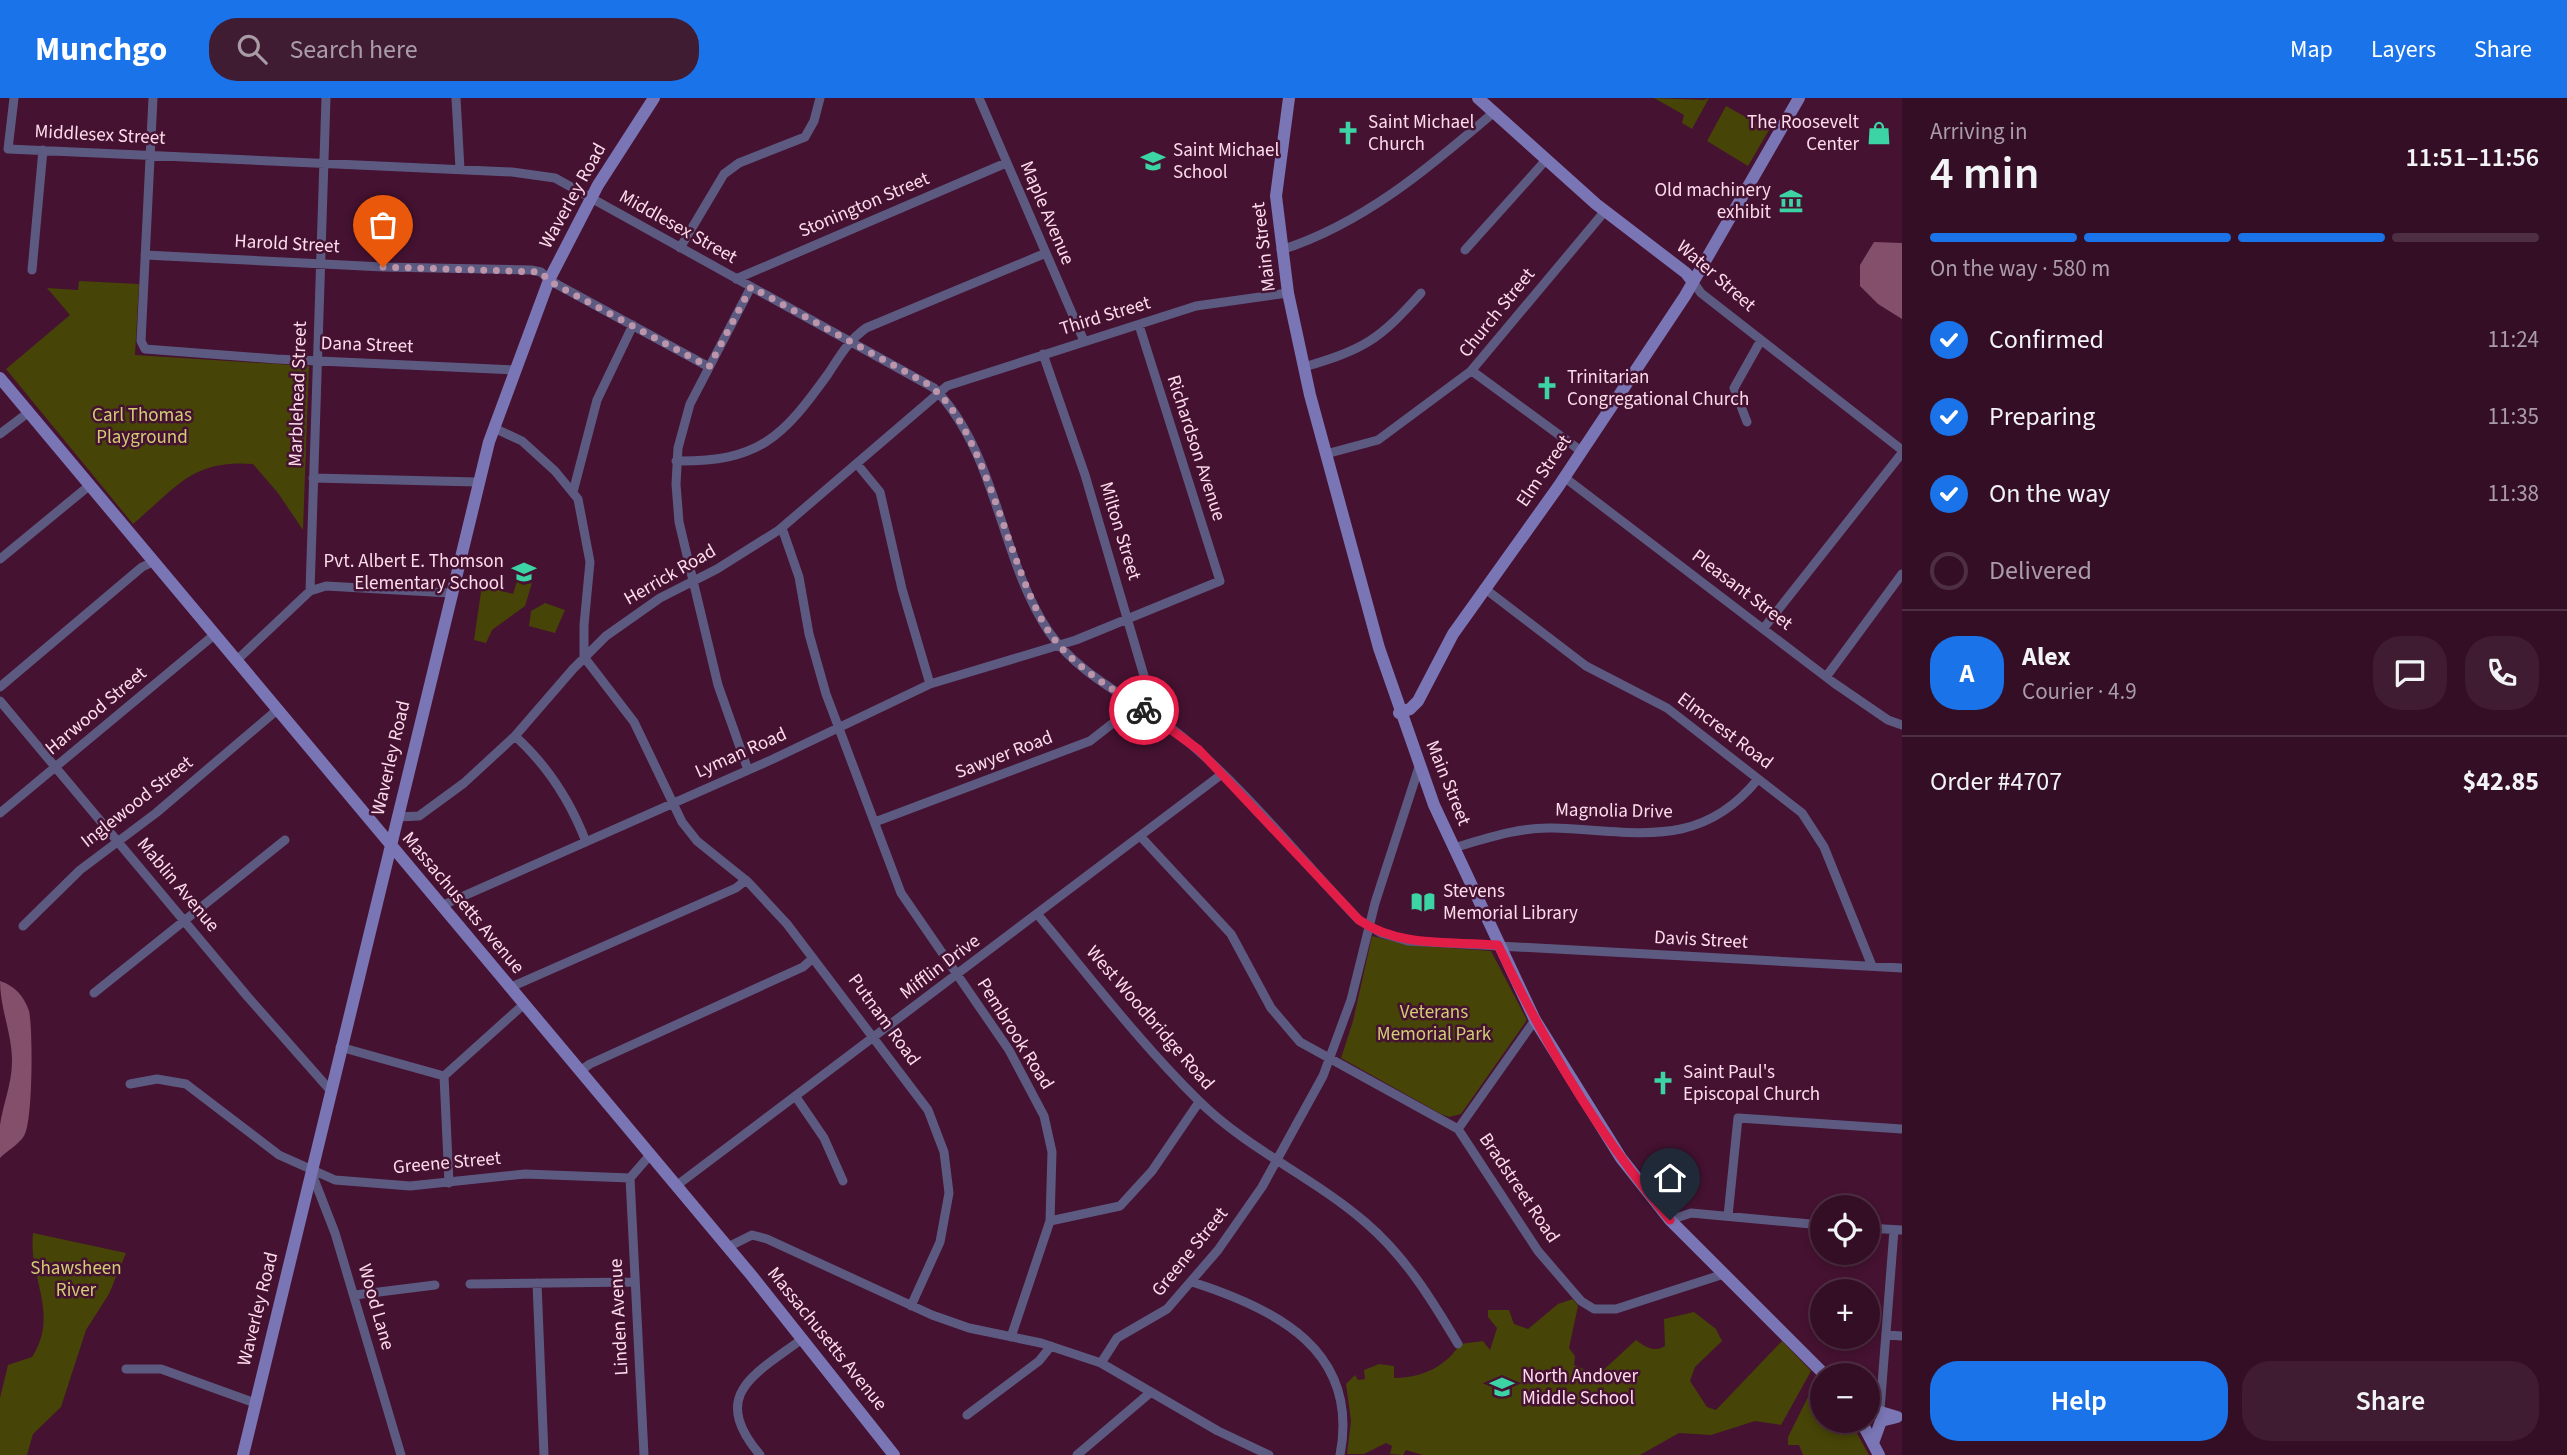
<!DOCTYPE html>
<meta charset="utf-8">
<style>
:root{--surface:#340e25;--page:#3f1c32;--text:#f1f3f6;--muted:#a99ca7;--line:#4e2e42;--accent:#1a73e8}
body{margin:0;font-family:"Source Sans 3",sans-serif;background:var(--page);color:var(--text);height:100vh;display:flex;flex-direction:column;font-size:26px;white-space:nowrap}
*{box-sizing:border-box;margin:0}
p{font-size:23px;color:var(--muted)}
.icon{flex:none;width:38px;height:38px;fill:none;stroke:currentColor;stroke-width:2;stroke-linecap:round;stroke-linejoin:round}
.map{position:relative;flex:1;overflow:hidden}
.panel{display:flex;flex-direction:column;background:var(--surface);width:665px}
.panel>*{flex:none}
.buttons{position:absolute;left:1810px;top:1097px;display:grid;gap:14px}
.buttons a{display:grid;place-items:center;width:70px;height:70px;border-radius:50%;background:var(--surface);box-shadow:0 4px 10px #0003,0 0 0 2px var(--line);font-size:35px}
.pin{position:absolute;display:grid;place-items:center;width:60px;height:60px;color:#fff;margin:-72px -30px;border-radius:50% 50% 50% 0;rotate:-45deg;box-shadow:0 0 7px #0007}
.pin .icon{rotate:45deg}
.courier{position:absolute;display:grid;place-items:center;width:70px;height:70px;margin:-35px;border:5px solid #e11d48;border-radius:50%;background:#fff;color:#222;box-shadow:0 2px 9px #0007}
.head em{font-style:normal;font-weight:600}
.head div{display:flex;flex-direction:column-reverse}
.head{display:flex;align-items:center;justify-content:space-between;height:119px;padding:0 28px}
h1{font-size:46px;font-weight:600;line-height:52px}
.bar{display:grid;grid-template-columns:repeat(4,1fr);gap:10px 7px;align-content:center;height:84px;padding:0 28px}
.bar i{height:9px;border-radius:5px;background:var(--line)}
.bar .on{background:var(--accent)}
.bar p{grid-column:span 4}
.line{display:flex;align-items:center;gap:18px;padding:0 28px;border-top:2px solid var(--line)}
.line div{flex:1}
.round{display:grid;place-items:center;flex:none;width:74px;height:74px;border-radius:28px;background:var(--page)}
ol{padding:0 28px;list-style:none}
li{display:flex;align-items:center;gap:21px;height:77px}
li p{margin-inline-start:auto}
li .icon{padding:7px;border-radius:50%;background:var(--accent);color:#fff;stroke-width:4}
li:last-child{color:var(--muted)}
li i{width:38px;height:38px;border:4px solid var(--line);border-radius:50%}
.action{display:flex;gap:14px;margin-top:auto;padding:14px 28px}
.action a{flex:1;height:80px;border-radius:28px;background:var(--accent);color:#fff;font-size:28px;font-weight:600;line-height:80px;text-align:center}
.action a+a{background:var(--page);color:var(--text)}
header{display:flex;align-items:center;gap:42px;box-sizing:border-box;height:98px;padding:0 35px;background:var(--accent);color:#fff}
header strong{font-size:33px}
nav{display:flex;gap:38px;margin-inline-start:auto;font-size:24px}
.search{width:490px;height:63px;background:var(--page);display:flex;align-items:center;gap:18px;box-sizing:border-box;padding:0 24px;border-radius:28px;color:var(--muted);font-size:26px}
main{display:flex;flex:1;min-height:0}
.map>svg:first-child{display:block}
.green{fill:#464407}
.water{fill:#844f6b}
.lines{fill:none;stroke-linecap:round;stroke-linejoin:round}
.street{stroke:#5d5a82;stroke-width:9}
.secondary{stroke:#7a75b4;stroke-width:12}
.done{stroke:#bd95aa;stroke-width:7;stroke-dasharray:0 12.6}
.route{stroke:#e11d48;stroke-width:9}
.labels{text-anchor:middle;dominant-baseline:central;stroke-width:5;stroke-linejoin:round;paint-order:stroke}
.poi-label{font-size:19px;fill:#fddbeb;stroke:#451231;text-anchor:start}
.street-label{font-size:19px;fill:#fddbeb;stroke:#451231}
.park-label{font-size:19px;fill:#d0cd75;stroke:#451231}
</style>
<header>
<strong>Munchgo</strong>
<div class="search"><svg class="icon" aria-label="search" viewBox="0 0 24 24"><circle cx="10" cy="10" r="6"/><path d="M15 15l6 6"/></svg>Search here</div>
<nav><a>Map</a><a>Layers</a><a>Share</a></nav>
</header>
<main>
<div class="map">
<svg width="1902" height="1357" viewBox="0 0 1902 1357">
<rect width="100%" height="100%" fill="#451231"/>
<path class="green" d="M 1654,0 L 1704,2 L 1709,0 L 1692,31 L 1682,25 L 1684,17 Z
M 1726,8 L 1769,32 L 1748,68 L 1707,43 Z
M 79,183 L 139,186 L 135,257 L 309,268 L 303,432 L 278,395 L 253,366 C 192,361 176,390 133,426 L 6,271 L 70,217 L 47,190 L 78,192 Z
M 517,483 L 523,487 L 532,485 L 525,508 L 492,532 L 486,545 L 474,542 L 482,487 L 513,496 Z
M 545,505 L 565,512 L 555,535 L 529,528 L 531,513 Z
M 1372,838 L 1409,847 L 1491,853 L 1527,922 L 1461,1016 L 1449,1019 L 1441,1016 L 1341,960 L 1353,923 Z
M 33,1135 L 126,1155 L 109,1196 L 86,1232 L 61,1309 L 33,1336 L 27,1357 L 0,1357 L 0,1300 L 8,1267 L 32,1259 C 60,1216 28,1180 33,1135 Z
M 1573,1201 L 1578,1208 L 1569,1250 L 1575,1258 L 1574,1267 L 1598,1277 L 1636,1242 C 1646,1249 1653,1255 1665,1248 L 1664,1221 L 1694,1214 L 1716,1231 L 1722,1243 L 1695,1269 L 1690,1283 L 1707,1309 L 1716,1312 L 1782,1243 L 1811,1273 L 1781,1327 L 1755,1323 L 1711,1337 L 1679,1335 L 1640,1357 L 1423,1357 L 1406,1352 L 1403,1357 L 1390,1356 L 1392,1348 L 1386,1345 L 1364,1356 L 1347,1356 L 1351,1323 L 1346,1286 L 1355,1277 L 1358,1282 L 1365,1281 L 1364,1272 L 1379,1266 L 1394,1268 L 1394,1280 C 1421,1280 1446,1269 1460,1246 L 1483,1243 L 1490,1252 L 1497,1230 L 1488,1219 L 1488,1212 L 1509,1212 L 1514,1226 L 1528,1231 L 1558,1206 Z
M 1817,1281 L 1822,1286 L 1822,1323 L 1850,1323 L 1869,1357 L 1803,1357 L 1799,1347 L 1788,1347 L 1788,1339 Z"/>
<path class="water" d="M 1874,144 L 1902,145 L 1902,221 L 1878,206 L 1860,188 L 1860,167 Z
M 0,883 C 15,888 24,898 29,913 C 33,930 33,1025 24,1038 C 19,1046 7,1053 0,1060 C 0,1049 0,1038 0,1027 C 3,1006 12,986 12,963 C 12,935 0,911 0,883 Z"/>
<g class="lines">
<path class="street" d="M 14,0 L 8,51 L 512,74 L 555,80 L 934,290 C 998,356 999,459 1049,534 C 1083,583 1142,604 1186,642 C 1249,695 1302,763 1359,822 L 1381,835 L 1408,843 L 1902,870
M 153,0 L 141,243 L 145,251 L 276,261 L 514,272
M 456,0 L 460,71
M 979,0 L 1084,243
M 680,150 L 724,76 L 739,65 L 805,39 L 814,23 L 820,0
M 1281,152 C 1363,126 1430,69 1493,15
M 1465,152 L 1545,63
M 145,157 L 383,169 L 531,172 L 541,174 L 549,182 L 709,269
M 32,172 L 43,52
M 736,181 L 1006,65
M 1693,184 L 1701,195 L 1902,352
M 1043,256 L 1085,377 L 1157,622
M 1304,269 C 1365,251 1379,242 1421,195
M 1472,273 L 1581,353
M 1747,324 L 1734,290 L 1761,242
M 494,330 L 522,343 L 555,373 L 578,401 L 590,464 L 584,527 L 584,559 L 634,624 L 682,724 L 697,743 L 748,784 L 787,826 L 928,1012 L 944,1054 L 949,1095 L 940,1144 L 911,1208
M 0,336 L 29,314
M 1326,356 L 1378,342 L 1471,273 L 1605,113
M 676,363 C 759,364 782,340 828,276 C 840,258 848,243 866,230 L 1046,155
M 857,366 L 880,394 L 902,491 L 930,586
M 1564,379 L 1834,585 L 1888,622 L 1902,627
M 313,380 L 477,384
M 573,394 L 597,302 L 633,227
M 782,430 L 799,479 L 809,536 L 826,596 L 901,795 L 1009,952 L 1044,1018 L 1052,1054 L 1050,1123 L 1011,1239
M 0,461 L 90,387
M 1484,490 L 1586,568 L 1667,610 L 1802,715 L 1824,749 L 1872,868
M 310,493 L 326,488 L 450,495
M 1763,531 L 1902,355
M 237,562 L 310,493 L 326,0
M 1826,579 L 1902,476
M 0,589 L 142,469 L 153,464
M 0,603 L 247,898 L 330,992
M 515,638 C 548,668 570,702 586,744
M 748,672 L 718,587 L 679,424 L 676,386 L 678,350 L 690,306 L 751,189
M 0,715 L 214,537
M 397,719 L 419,718 L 464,685 L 515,638 L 573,571 L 606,538 L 660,500 L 717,471 L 779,432 L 947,288 L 1196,208 L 1288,195
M 875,724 L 1090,643 L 1136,607
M 1141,739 L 1231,836 L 1271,910 L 1300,944 L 1458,1031 L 1538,1153 L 1581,1203 L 1594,1211 L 1616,1211 L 1724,1176
M 1453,750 C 1485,741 1519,729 1552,730 C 1634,732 1699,754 1758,681
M 441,808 L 771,662 L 930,586 L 1076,542 L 1220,483 L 1139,227
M 1038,817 C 1090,879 1140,945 1198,1002 C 1247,1051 1313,1079 1365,1124 C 1405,1158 1432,1202 1458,1246
M 23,828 L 80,772 L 156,715 L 277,612
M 509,890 L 736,790 L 746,782
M 94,895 L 285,742
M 340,949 L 444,978
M 580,973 L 590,966 L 803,869 L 813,860
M 130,986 L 157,981 L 186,986 L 279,1057 L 335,1082 L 410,1088 L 525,1076 L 630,1080
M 796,999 L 824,1040 L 843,1083
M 1458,1031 L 1535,922
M 312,1076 L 335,1135 L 401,1357
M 630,1080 L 644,1357
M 630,1080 L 650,1057
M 449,1085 L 444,978 L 523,907
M 676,1088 L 1222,676
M 1728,1118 L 1738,1020 L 1902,1031
M 1670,1122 L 1691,1115 L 1822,1127
M 1050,1123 L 1120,1108 L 1152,1073 L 1199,1004
M 1867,1130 L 1902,1132
M 728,1149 L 752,1137 L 767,1141 L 932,1217 L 969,1230 L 1041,1245 L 1101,1265 L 1117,1240 L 1167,1211 L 1218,1152 L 1262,1089 L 1323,978 L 1351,902 L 1375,805 L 1419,669
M 1192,1184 C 1277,1211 1360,1253 1340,1357
M 537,1185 L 544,1357
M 470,1186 L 634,1184
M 355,1197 L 435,1187
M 1886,1237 L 1902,1238
M 1101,1265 L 1218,1333 L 1269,1357
M 126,1271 L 161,1271 L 255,1305
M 1880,1312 L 1894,1132
M 967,1317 L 1039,1263 L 1051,1248
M 760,1357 C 709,1296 754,1277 802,1241
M 1077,1357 L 1151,1294"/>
<path class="secondary" d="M 1289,0 L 1276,98 L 1288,195 L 1310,297 L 1379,550 L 1434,707 L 1535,922 L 1621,1060 L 1670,1122 L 1826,1278
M 1478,0 L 1596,106 L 1686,175 L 1693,184
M 0,280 L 752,1178 L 894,1357
M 1399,615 L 1410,611 L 1418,603 L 1453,536 L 1558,389 L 1685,198 L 1799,0
M 1867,1310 L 1897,1319
M 1861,1323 L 1879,1357
M 1873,1345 L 1881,1323 L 1897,1319
M 243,1357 L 489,344 L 549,182 L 598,87 L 654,0"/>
</g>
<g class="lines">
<path class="done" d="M 383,169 L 541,174 L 549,183 L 709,269 L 751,189 L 924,284 C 984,319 1008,472 1049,534 C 1073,569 1110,589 1144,612"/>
<path class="route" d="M 1144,612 L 1199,652 L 1359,822 C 1400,850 1450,843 1498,847 C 1544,945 1600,1039 1670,1122"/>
</g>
<defs>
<g id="church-bare" transform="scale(1.89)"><path d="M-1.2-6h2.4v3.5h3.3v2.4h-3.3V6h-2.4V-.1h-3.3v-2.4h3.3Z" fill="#3cd4a4" stroke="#451231" stroke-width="2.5" paint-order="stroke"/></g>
<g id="shop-bare" transform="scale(1.89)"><path d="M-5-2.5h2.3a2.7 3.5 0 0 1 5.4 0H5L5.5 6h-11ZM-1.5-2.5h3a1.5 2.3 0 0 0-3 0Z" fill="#3cd4a4" stroke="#451231" stroke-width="2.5" paint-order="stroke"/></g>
<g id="school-bare" transform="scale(1.89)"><path d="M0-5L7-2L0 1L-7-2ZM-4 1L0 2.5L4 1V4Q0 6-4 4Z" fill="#3cd4a4" stroke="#451231" stroke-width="2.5" paint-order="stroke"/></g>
<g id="museum-bare" transform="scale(1.89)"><path d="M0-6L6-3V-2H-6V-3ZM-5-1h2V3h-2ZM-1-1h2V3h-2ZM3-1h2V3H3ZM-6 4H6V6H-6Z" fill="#3cd4a4" stroke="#451231" stroke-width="2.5" paint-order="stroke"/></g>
<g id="library-bare" transform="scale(1.89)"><path d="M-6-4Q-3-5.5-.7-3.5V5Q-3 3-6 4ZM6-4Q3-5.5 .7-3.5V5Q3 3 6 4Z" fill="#3cd4a4" stroke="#451231" stroke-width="2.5" paint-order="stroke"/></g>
</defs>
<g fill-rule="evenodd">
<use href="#church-bare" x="1348" y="35"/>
<use href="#shop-bare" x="1879" y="35"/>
<use href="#school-bare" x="1153" y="63"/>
<use href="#museum-bare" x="1791" y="103"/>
<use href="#church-bare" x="1547" y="290"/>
<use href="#school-bare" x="524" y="474"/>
<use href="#library-bare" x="1423" y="804"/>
<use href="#church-bare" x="1663" y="985"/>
<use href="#school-bare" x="1502" y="1289"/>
</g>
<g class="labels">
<g class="poi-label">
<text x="1368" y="24">Saint Michael<tspan x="1368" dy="22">Church</tspan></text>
<text x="1859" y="24" text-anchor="end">The Roosevelt<tspan x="1859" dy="22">Center</tspan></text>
<text x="1173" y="52">Saint Michael<tspan x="1173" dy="22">School</tspan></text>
<text x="1771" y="92" text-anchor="end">Old machinery<tspan x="1771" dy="22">exhibit</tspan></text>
<text x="1567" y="279">Trinitarian<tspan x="1567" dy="22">Congregational Church</tspan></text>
<text x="504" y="463" text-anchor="end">Pvt. Albert E. Thomson<tspan x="504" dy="22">Elementary School</tspan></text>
<text x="1443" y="793">Stevens<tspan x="1443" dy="22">Memorial Library</tspan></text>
<text x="1683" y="974">Saint Paul's<tspan x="1683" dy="22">Episcopal Church</tspan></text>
<text x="1522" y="1278">North Andover<tspan x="1522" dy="22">Middle School</tspan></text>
</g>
<g class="street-label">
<text transform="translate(100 37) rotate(3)">Middlesex Street</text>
<text transform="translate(573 98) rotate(-61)">Waverley Road</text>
<text transform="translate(864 107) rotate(-23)">Stonington Street</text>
<text transform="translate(1047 115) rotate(67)">Maple Avenue</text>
<text transform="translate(678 129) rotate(29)">Middlesex Street</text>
<text transform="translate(287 146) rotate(3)">Harold Street</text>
<text transform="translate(1264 149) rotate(-97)">Main Street</text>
<text transform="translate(1716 178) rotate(41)">Water Street</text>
<text transform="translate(1497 215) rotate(-51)">Church Street</text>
<text transform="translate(1105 218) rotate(-17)">Third Street</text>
<text transform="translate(367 247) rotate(2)">Dana Street</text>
<text transform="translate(298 296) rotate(-88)">Marblehead Street</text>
<text transform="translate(1196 350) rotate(72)">Richardson Avenue</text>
<text transform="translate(1544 373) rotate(-56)">Elm Street</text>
<text transform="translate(1120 433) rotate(73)">Milton Street</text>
<text transform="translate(670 477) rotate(-30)">Herrick Road</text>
<text transform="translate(1742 492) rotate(37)">Pleasant Street</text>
<text transform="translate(96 613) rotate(-40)">Harwood Street</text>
<text transform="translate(1725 633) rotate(37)">Elmcrest Road</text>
<text transform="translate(741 655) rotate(-24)">Lyman Road</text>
<text transform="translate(1004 657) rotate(-21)">Sawyer Road</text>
<text transform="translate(391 660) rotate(-77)">Waverley Road</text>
<text transform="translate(1448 685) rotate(68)">Main Street</text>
<text transform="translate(137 704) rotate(-38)">Inglewood Street</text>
<text transform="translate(1614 713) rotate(1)">Magnolia Drive</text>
<text transform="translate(178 787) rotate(50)">Mablin Avenue</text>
<text transform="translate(463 805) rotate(50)">Massachusetts Avenue</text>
<text transform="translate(1701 842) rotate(3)">Davis Street</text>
<text transform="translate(940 869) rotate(-37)">Mifflin Drive</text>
<text transform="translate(1150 920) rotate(49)">West Woodbridge Road</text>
<text transform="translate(884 922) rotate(54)">Putnam Road</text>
<text transform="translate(1015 936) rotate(58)">Pembrook Road</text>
<text transform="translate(447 1065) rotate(-5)">Greene Street</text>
<text transform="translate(1519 1090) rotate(56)">Bradstreet Road</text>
<text transform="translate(1190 1154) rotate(-51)">Greene Street</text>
<text transform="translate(376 1209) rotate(74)">Wood Lane</text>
<text transform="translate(258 1211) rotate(-76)">Waverley Road</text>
<text transform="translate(619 1219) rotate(-93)">Linden Avenue</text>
<text transform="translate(827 1241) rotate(51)">Massachusetts Avenue</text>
</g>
<g class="park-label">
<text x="142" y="317">Carl Thomas<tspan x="142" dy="22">Playground</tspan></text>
<text x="1434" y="914">Veterans<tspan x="1434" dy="22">Memorial Park</tspan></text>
<text x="76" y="1170">Shawsheen<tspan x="76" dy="22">River</tspan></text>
</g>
</g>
</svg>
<div class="buttons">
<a><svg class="icon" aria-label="locate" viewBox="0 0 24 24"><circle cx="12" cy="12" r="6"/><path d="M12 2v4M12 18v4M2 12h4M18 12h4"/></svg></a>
<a>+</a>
<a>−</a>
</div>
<div class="pin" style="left:383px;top:169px;background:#ea580c"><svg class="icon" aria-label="bag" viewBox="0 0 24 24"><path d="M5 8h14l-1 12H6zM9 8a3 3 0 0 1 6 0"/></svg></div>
<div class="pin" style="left:1670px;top:1122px;background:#1f2937"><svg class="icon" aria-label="home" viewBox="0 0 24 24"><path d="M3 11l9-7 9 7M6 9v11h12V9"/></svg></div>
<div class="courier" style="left:1144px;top:612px"><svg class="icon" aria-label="bike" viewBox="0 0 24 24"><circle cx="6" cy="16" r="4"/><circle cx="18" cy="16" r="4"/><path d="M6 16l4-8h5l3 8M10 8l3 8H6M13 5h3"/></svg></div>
</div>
<section class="panel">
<div class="head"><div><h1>4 min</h1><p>Arriving in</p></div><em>11:51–11:56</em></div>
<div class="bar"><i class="on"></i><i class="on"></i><i class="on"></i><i></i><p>On the way · 580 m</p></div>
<ol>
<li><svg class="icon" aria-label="check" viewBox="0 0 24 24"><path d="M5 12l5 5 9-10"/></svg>Confirmed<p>11:24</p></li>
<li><svg class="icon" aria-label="check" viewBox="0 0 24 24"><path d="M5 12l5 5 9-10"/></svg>Preparing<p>11:35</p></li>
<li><svg class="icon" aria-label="check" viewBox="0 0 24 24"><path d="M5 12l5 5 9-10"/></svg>On the way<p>11:38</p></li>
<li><i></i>Delivered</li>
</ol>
<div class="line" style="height:126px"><b class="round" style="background:var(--accent);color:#fff">A</b><div><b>Alex</b><p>Courier · 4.9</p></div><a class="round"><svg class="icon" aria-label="chat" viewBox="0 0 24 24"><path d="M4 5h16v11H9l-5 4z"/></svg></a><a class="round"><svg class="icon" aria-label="phone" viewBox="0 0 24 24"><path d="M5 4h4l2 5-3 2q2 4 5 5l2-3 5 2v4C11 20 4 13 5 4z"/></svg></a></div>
<div class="line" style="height:91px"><div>Order #4707</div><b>$42.85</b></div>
<div class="action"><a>Help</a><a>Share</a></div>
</section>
</main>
